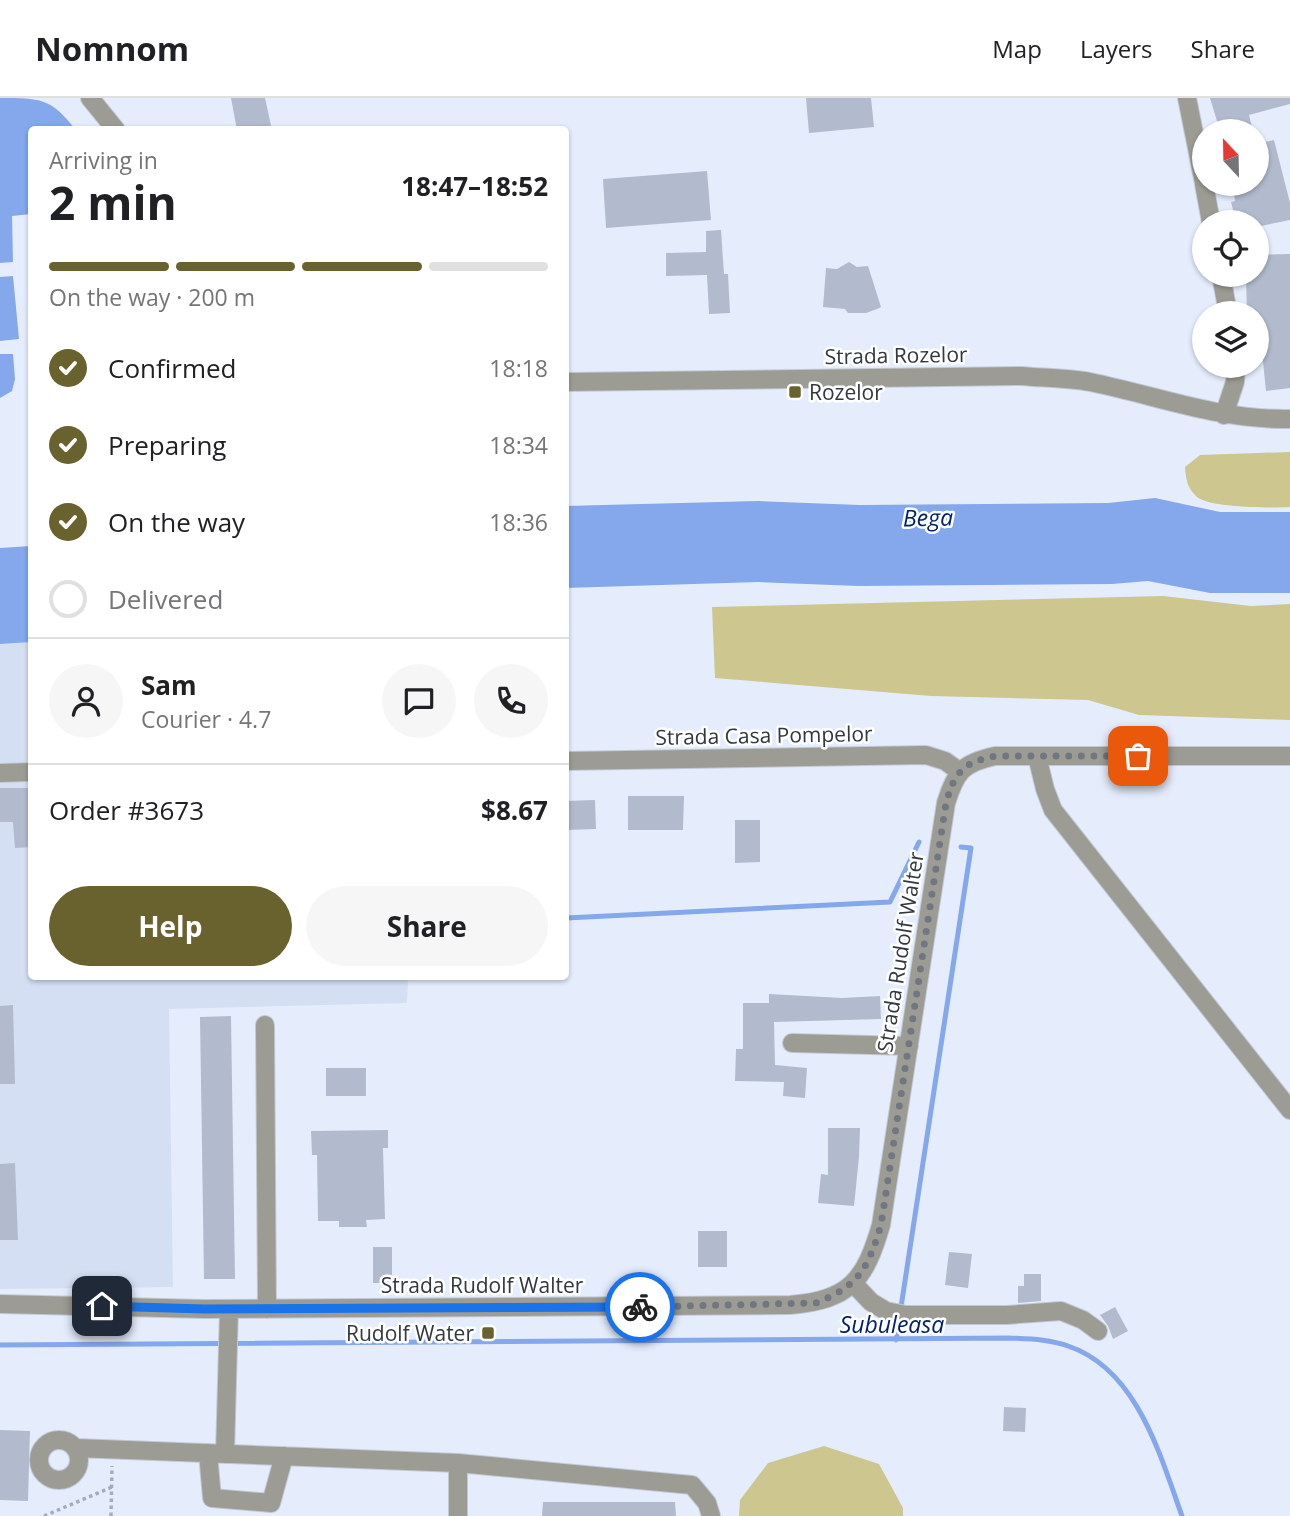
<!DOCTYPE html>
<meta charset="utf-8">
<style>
:root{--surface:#fff;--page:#f6f6f6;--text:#202124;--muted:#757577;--line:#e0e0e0;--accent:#69622e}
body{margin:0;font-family:"Open Sans",sans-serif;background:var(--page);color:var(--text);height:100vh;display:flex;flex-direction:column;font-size:26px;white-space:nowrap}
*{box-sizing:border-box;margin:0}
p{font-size:23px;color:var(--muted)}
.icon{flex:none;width:38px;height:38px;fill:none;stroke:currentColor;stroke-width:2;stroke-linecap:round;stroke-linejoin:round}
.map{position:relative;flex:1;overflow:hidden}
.panel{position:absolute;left:28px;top:28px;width:541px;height:854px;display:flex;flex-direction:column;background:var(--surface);border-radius:7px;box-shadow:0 2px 5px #0004}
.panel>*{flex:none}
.needle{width:46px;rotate:338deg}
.buttons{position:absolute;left:1192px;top:21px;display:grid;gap:14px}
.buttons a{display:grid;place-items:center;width:77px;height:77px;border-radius:50%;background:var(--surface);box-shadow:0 2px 5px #0004;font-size:35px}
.pin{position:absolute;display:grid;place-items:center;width:60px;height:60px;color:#fff;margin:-30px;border-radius:14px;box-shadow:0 4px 10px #0006}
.courier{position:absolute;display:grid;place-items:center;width:70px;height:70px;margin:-35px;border:5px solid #1a73e8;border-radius:50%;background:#fff;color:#222;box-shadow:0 2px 9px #0007}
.headline em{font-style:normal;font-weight:700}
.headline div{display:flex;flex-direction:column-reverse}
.headline{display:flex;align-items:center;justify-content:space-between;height:119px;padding:0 21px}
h1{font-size:46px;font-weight:700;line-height:52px}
.bar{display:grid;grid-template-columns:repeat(4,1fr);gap:10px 7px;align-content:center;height:84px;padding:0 21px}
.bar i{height:9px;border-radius:5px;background:var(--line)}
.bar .on{background:var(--accent)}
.bar p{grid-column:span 4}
.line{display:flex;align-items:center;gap:18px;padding:0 21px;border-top:2px solid var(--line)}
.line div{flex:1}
.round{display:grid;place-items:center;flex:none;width:74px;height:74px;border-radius:37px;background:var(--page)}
ol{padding:0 21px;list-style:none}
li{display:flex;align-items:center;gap:21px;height:77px}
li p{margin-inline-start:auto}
li .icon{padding:7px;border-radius:50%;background:var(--accent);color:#fff;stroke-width:4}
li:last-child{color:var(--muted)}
li i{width:38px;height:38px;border:4px solid var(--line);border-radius:50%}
.cta{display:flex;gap:14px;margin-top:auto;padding:14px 21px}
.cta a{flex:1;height:80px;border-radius:42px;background:var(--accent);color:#fff;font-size:28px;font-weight:700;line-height:80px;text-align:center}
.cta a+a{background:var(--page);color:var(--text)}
header{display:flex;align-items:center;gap:42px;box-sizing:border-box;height:98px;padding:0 35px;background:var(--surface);border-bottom:2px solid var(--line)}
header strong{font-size:33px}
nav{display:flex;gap:38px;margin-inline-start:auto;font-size:24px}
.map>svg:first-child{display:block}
.built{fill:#d4dff3}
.green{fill:#cdc68f}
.water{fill:#84a8eb}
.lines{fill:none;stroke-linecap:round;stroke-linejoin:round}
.stream{stroke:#84a8eb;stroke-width:5}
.building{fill:#b1bbcd}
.minor-casing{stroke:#c1c9d7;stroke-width:20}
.path{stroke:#a6adb9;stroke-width:3.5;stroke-dasharray:3.5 3.5;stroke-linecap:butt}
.minor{stroke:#9d9c94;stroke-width:18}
.done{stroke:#717781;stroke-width:7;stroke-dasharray:0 12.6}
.route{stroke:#1a73e8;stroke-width:9}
.poi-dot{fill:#69622e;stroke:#fff;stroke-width:2.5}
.labels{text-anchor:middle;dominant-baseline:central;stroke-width:5;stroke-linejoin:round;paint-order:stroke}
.street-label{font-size:21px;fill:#33373e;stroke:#fff}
.poi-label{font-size:21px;fill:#33373e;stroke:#fff;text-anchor:start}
.water-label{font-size:23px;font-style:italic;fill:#00216d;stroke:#fff}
</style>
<header>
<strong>Nomnom</strong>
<nav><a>Map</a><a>Layers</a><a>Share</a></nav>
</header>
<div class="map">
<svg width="1290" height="1418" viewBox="0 0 1290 1418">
<rect width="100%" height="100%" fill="#e5edfd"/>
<path class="built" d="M 31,537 L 32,878 L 408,879 L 407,905 L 169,911 L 173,1189 L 0,1191 L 0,539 Z"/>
<path class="green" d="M 1290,354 L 1290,409 C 1272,410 1210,410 1197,399 C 1187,390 1186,381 1185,369 L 1200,357 Z
M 1163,498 L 1251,508 L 1290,506 L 1290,622 L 1139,617 L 1088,602 L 931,598 L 715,580 L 712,509 Z
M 824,1348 L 879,1366 L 903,1410 L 903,1418 L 739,1418 L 740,1402 L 768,1365 Z"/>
<path class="water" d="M 0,0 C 40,0 51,0 75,31 L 32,32 L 31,116 L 12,118 L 13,164 L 0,165 Z
M 13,178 L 19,241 L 0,243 L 0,179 Z
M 0,256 L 13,256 L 15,281 L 12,293 L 0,300 Z
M 1155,400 L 1220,414 L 1290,414 L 1290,495 L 1210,495 L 1148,483 L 1112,486 L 858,488 L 758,484 L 565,490 L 565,408 L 758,403 L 859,407 L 1108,405 Z
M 31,448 L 31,544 L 0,546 L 0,450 Z"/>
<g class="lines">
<path class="stream" d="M 566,820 L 890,804 L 919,744
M 896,1242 L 971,750 L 961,749
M 0,1247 L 1009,1240 C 1029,1241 1049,1241 1068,1248 C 1137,1271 1160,1357 1182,1418"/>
</g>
<path class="building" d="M 231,0 L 265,0 L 272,32 L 237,32 Z
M 806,0 L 871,0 L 874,29 L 809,35 Z
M 1210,0 L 1290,0 L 1290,6 L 1249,17 L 1253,33 L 1220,33 Z
M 1274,42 L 1290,105 L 1290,122 L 1256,129 L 1256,124 L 1236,124 L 1231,104 L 1235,103 L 1233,86 L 1256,86 L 1256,46 Z
M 707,73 L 711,122 L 606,130 L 603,81 Z
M 721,132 L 724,176 L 728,176 L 730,215 L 709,216 L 707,177 L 666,178 L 666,155 L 706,154 L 706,133 Z
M 1290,156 L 1290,290 L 1266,293 L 1260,234 L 1256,234 L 1256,215 L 1247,215 L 1246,177 L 1256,177 L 1256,157 Z
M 849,164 L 857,169 L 868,168 L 881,209 L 877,211 L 866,215 L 848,215 L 845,211 L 823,209 L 826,170 L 837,171 Z
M 0,690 L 32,690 L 32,749 L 15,750 L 13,724 L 0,724 Z
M 628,698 L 684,698 L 683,732 L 628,732 Z
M 595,702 L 596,731 L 565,732 L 565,703 Z
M 735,722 L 760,722 L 760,764 L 735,765 Z
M 769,896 L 842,900 L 880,898 L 881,921 L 774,924 L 775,967 L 807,970 L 805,1000 L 783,998 L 784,984 L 735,983 L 736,951 L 743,951 L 743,905 L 769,905 Z
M 13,907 L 15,986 L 0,986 L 0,908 Z
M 231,918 L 235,1181 L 204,1181 L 200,919 Z
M 326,970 L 366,970 L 366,998 L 326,998 Z
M 828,1030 L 860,1030 L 859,1059 L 854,1108 L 818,1105 L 821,1076 L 828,1077 Z
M 388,1032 L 388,1050 L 383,1050 L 385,1121 L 366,1122 L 367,1129 L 339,1129 L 339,1123 L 318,1123 L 317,1057 L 312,1057 L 311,1033 Z
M 15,1065 L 18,1142 L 0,1142 L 0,1066 Z
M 698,1133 L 727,1133 L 727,1169 L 698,1169 Z
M 373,1149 L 392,1149 L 392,1185 L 373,1185 Z
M 949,1154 L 972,1156 L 968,1190 L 945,1187 Z
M 1024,1176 L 1041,1176 L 1041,1203 L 1018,1205 L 1018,1188 L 1024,1188 Z
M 1115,1209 L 1128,1233 L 1113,1241 L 1108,1228 L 1100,1217 Z
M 1004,1309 L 1026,1310 L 1025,1334 L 1003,1333 Z
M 0,1332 L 30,1333 L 28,1403 L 0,1402 Z
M 543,1404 L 675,1404 L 676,1418 L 542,1418 Z"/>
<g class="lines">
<g class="minor-casing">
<path id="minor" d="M 90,0 L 116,32
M 1187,0 L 1204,85
M 1204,86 L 1211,124
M 1221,177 L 1228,215
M 565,284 L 1021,278 C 1043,280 1068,280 1090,284 C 1159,298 1218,322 1290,321
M 1224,317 L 1235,284 L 1236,268
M 1037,658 L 1045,691 L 1053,712 L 1290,1012
M 565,663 L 926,657 L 945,663 L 959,673
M 0,675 L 32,674
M 265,927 L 267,1211
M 792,945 L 909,948
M 853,1185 L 871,1204 L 886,1213 L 906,1217 L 1007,1217 L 1061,1213 L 1083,1222 L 1098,1233
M 0,1206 L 204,1211 L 790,1207 C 850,1202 865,1182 881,1127 L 946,705 C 956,673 963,665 995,658 L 1290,658
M39 1362a20 20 0 1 1 40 0a20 20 0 1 1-40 0Z
M 76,1350 L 458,1365 L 692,1387 L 707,1405 L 711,1418
M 208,1355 L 212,1400 L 271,1405 L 284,1358
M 225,1356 L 229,1211
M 458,1365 L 458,1418"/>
</g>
<path class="path" d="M 44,1418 L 112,1389
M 111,1418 L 112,1368"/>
<use href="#minor" class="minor"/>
</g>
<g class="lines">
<path class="done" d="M 640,1209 L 816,1205 C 859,1188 868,1170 881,1127 L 946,705 C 955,673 963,665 995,658 L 1138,658"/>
<path class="route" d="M 102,1208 L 204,1211 L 640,1209"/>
</g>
<g class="poi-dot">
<rect x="788" y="287" width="14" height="14" rx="3.5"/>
<rect x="481" y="1228" width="14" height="14" rx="3.5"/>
</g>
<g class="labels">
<g class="street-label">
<text transform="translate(896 257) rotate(-1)">Strada Rozelor</text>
<text transform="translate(764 637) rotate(-1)">Strada Casa Pompelor</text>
<text transform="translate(900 854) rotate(-81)">Strada Rudolf Walter</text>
<text x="482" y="1187">Strada Rudolf Walter</text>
</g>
<g class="poi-label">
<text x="809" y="294">Rozelor</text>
<text x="474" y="1235" text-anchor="end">Rudolf Water</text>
</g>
<g class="water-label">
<text transform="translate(928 419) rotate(-1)">Bega</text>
<text x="892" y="1226">Subuleasa</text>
</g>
</g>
</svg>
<div class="buttons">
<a><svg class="needle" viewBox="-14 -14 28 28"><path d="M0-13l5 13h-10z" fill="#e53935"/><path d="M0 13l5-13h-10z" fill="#757577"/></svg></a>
<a><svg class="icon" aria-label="locate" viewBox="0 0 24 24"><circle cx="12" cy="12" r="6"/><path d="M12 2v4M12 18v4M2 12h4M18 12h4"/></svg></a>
<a><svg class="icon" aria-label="layers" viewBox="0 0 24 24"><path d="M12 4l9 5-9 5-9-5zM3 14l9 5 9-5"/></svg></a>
</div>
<div class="pin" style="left:1138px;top:658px;background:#ea580c"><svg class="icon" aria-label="bag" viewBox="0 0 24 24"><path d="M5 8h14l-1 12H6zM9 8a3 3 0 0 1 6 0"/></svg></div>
<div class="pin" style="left:102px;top:1208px;background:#1f2937"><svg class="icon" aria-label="home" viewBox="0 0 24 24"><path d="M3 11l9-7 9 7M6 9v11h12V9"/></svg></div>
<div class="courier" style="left:640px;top:1209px"><svg class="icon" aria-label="bike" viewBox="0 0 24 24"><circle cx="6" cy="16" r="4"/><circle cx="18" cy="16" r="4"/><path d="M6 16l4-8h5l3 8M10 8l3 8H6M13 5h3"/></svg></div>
<section class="panel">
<div class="headline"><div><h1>2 min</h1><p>Arriving in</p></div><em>18:47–18:52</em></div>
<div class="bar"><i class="on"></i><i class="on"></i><i class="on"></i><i></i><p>On the way · 200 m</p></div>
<ol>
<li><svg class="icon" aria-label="check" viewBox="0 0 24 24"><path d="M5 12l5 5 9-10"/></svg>Confirmed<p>18:18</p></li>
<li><svg class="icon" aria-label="check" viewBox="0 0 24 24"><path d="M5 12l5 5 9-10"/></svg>Preparing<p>18:34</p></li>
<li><svg class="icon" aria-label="check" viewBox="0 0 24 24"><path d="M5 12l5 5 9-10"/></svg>On the way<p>18:36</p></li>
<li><i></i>Delivered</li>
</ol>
<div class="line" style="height:126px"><a class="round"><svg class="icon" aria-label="person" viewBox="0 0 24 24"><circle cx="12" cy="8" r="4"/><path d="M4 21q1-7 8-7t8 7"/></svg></a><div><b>Sam</b><p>Courier · 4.7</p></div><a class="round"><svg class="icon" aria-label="chat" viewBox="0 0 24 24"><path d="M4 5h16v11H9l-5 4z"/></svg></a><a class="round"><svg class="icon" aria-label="phone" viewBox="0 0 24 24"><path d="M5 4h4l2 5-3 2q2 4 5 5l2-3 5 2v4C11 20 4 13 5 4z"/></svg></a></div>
<div class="line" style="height:91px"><div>Order #3673</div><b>$8.67</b></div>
<div class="cta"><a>Help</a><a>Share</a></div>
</section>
</div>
